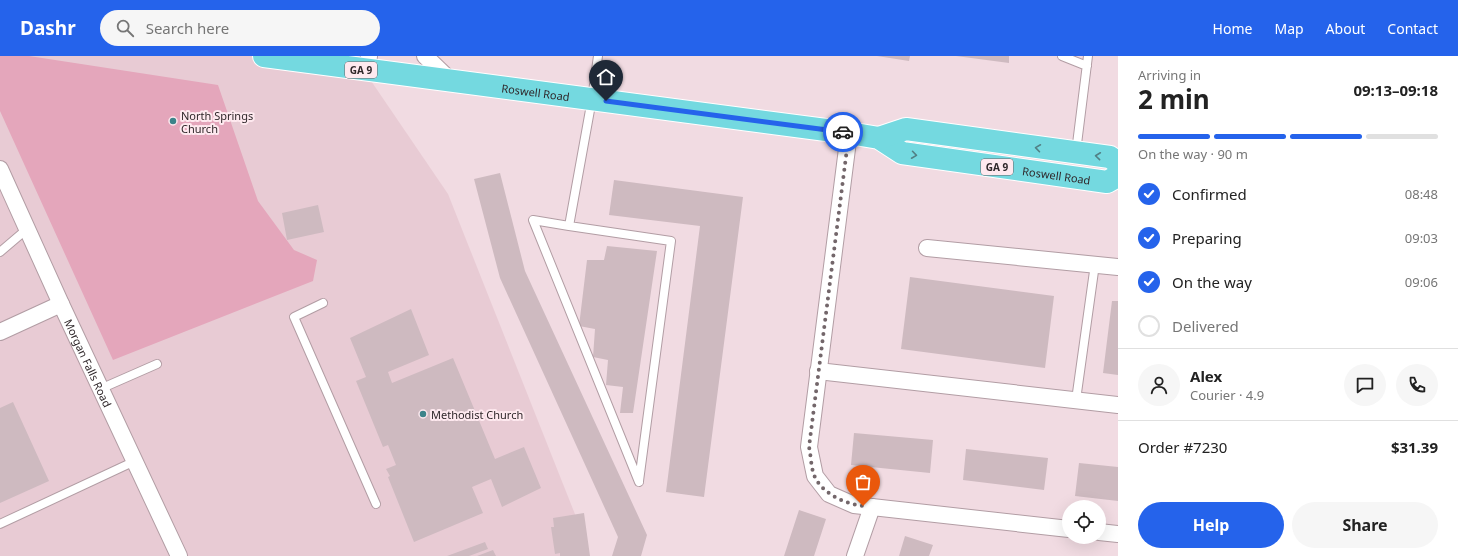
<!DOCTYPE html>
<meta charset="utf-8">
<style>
:root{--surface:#fff;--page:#f6f6f6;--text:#222;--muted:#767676;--line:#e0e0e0;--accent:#2563eb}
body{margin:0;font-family:"Noto Sans",sans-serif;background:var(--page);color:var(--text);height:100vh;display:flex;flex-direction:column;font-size:15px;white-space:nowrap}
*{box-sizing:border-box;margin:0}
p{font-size:13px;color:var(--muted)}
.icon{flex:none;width:22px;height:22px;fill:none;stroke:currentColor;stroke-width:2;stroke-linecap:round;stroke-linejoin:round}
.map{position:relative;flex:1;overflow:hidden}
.details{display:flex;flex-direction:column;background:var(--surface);width:340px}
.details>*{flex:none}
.fabs{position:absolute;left:1062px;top:444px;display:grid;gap:8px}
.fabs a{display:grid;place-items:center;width:44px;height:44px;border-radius:50%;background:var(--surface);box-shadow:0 4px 16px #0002;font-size:20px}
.pin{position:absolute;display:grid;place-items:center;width:34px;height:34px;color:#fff;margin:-41px -17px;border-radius:50% 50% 50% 0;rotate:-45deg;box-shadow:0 0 4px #0007}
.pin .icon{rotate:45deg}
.courier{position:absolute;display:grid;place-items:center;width:40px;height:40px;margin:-20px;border:3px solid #2563eb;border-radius:50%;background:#fff;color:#222;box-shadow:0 1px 5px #0007}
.summary em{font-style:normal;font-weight:700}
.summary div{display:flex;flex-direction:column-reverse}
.summary{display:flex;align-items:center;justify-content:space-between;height:68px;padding:0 20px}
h1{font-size:26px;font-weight:700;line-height:30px}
.bar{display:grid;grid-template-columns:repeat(4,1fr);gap:6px 4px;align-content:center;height:48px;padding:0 20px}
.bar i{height:5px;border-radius:3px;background:var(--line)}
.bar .active{background:var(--accent)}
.bar p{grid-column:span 4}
.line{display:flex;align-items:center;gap:10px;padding:0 20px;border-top:1px solid var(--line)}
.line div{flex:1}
.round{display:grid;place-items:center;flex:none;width:42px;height:42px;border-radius:21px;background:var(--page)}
ol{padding:0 20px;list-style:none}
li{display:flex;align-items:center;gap:12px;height:44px}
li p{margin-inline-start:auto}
li .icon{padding:4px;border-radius:50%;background:var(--accent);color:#fff;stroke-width:4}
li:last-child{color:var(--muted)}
li i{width:22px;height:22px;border:2px solid var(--line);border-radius:50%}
.cta{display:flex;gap:8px;margin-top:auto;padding:8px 20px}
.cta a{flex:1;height:46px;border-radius:24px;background:var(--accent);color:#fff;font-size:16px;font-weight:700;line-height:46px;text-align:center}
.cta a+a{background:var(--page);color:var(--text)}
header{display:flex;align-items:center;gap:24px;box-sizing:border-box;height:56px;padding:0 20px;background:var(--accent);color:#fff}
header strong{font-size:19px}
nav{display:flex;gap:22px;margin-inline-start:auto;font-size:14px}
.search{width:280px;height:36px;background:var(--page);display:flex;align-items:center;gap:10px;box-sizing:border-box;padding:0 14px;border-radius:22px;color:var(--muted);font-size:15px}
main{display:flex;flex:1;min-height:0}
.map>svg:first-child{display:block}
.built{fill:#e8cbd4}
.green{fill:#e4a6bb}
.building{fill:#cebac0}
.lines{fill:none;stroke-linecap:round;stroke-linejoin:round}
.lane-casing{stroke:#b29da4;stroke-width:10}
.street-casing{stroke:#b29da4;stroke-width:18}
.primary-casing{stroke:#fff;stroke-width:24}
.lane{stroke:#fff;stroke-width:8}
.street{stroke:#fff;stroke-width:16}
.primary{stroke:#74d9e0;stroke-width:22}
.oneway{stroke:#528085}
.done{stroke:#73666a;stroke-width:4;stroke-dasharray:0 7.2}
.route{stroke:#2563eb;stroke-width:5}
.poi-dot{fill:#3c848a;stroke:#fee9ef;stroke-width:1.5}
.labels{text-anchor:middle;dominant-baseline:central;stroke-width:4;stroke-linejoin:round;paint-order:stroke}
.shield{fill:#fee9ef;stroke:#6d6165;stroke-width:1}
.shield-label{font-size:10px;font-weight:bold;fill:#2f272a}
.street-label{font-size:11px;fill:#2f272a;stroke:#fee9ef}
.poi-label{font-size:11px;fill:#2f272a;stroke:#fee9ef;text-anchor:start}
</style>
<header>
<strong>Dashr</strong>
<div class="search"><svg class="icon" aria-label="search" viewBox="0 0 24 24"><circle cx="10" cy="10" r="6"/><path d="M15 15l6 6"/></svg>Search here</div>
<nav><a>Home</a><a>Map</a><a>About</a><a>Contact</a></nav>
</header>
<main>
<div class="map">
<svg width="1118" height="500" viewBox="0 0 1118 500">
<rect width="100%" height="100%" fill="#f1dbe2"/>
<path class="built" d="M 0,0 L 286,0 L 365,16 L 448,138 L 588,491 L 587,500 L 0,500 Z"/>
<path class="green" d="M 0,0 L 29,0 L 218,29 L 258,145 L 294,194 L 317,204 L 313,225 L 113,304 L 0,55 Z"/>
<path class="building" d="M 877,0 L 910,0 L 909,5 Z
M 956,0 L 1009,0 L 1009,7 Z
M 500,117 L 525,215 L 647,479 L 641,500 L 612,500 L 618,481 L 500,222 L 474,123 Z
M 614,124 L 743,141 L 704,441 L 666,436 L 700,170 L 609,159 Z
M 318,149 L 324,176 L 287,184 L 282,157 Z
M 607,190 L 657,195 L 633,357 L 620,357 L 623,331 L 606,329 L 608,304 L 593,301 L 595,273 L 579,270 L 587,204 L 604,204 Z
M 910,221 L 1054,240 L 1045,312 L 901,293 Z
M 1112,245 L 1118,245 L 1118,319 L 1103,317 Z
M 411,253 L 429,299 L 388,316 L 392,327 L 453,302 L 495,403 L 524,391 L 541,432 L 502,451 L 491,423 L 472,431 L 483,457 L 414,486 L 388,421 L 390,420 L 386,413 L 396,409 L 388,389 L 383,391 L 356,325 L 366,321 L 350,282 Z
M 13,346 L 49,425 L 0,447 L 0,352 Z
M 854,377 L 933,384 L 930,417 L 851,409 Z
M 966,393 L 1048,402 L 1044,434 L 963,424 Z
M 1079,407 L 1118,411 L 1118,445 L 1075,440 Z
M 799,454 L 826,463 L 814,500 L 784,500 Z
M 584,457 L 590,500 L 560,500 L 560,497 L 555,498 L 551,471 L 554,471 L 553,462 Z
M 905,480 L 933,489 L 929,500 L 899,500 Z
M 485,486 L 488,493 L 469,500 L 447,500 Z
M 493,494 L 496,500 L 477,500 Z"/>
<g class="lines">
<g class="lane-casing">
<path id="lane" d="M 598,0 L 592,43 L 569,170 L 533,164 L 639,426
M 1062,0 L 1087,10
M 1076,96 L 1088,0
M 569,170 L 671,185 L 639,425
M 0,196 L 27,173
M 323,247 L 294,261 L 376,448
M 100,333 L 157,308
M 1076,344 L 1095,208
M 0,468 L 135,405"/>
</g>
<g class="street-casing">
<g id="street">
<path d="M 425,0 L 451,25"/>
<path d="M 367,14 L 369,0"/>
<path d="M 849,77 L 809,391 L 815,420 L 829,438 L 854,449 L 1069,473"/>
<path id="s1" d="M 0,113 L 61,248 L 179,500"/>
<path d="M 927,192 L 1118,211"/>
<path d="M 0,276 L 61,248"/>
<path d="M 818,315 L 1118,349"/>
<path d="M 1099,476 L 1118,478"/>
<path d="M 855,500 L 872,451"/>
</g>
</g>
<g class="primary-casing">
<g id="primary">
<path id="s2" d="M 264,0 L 849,77 L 879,82 L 902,97 L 1107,126 L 1118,120"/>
<path d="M 879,82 L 906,73 L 1110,101 L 1118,107"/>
</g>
</g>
<use href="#lane" class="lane"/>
<use href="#street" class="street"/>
<use href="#primary" class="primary"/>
</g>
<defs><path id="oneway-chevron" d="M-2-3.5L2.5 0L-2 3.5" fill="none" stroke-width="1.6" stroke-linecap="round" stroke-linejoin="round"/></defs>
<g class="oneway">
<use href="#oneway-chevron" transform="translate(1038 92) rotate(-172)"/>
<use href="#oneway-chevron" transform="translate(914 99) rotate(8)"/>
<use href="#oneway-chevron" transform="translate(1098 100) rotate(-174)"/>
</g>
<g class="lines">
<path class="done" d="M 843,76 L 849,77 L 809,391 C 811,400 811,411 814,419 C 821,437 845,448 863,450"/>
<path class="route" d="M 606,45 L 843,76"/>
</g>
<g class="poi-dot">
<circle cx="173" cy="65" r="4"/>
<circle cx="423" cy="358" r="4"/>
</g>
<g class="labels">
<g class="shield">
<rect x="345" y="6" width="32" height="16" rx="3"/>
<rect x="981" y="103" width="32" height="16" rx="3"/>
</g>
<g class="shield-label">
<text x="361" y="14">GA 9</text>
<text x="997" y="111">GA 9</text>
</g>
<g class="street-label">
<text stroke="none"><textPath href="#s2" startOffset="274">Roswell Road</textPath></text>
<text stroke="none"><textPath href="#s2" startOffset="804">Roswell Road</textPath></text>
<text stroke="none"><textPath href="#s1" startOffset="213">Morgan Falls Road</textPath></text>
</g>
<g class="poi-label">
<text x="181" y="59">North Springs<tspan x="181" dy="13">Church</tspan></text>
<text x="431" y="358">Methodist Church</text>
</g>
</g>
</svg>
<div class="fabs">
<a><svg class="icon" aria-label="locate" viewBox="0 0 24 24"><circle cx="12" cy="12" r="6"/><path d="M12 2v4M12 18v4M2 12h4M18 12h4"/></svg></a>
</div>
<div class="pin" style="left:863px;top:450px;background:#ea580c"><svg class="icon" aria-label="bag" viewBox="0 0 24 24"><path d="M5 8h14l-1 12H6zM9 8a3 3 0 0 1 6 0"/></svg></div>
<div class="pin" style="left:606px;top:45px;background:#1f2937"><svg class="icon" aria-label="home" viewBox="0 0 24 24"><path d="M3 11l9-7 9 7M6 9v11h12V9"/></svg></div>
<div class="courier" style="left:843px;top:76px"><svg class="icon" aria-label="car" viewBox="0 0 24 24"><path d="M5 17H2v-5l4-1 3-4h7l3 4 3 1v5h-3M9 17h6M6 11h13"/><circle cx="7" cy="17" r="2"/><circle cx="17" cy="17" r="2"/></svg></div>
</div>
<section class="details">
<div class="summary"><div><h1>2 min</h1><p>Arriving in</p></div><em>09:13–09:18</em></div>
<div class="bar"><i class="active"></i><i class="active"></i><i class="active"></i><i></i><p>On the way · 90 m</p></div>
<ol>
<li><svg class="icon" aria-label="check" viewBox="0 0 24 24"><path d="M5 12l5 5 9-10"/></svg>Confirmed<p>08:48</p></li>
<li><svg class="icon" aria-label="check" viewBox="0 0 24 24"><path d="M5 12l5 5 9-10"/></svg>Preparing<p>09:03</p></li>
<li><svg class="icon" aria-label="check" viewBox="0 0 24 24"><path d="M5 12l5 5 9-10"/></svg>On the way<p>09:06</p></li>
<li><i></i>Delivered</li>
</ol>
<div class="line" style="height:72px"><a class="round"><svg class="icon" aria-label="person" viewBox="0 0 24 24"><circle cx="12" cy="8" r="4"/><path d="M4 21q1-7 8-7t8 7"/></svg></a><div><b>Alex</b><p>Courier · 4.9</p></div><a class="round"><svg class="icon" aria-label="chat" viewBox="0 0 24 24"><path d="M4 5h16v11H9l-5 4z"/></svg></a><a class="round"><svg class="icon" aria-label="phone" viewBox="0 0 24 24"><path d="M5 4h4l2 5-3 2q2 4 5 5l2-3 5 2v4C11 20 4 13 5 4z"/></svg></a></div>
<div class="line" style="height:52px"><div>Order #7230</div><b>$31.39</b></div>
<div class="cta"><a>Help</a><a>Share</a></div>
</section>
</main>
